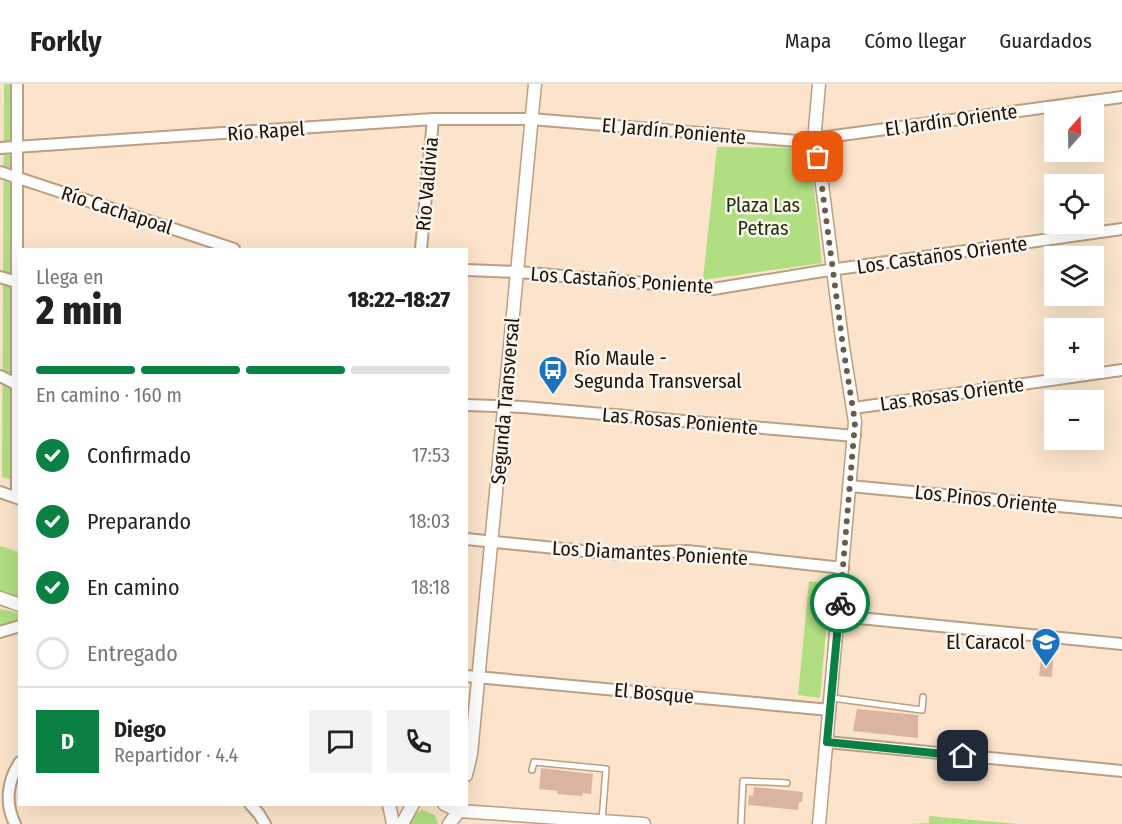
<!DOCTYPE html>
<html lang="es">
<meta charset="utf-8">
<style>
:root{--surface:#fff;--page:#f2f2f2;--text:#222;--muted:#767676;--line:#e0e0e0;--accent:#0b8043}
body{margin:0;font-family:"Fira Sans Condensed",sans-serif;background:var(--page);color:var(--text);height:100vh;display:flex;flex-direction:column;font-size:22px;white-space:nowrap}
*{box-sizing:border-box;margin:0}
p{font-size:20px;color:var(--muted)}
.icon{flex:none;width:33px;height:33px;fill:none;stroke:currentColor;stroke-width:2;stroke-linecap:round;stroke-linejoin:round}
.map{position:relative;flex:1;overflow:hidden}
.sheet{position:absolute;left:18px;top:164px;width:450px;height:558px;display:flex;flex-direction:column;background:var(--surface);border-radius:0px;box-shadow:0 6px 24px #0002}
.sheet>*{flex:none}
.needle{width:39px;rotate:20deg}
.fabs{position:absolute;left:1044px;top:18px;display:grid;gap:12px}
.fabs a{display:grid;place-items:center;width:60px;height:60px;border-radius:0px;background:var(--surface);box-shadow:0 6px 24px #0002;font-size:30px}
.pin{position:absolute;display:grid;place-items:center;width:51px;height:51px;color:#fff;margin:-26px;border-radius:12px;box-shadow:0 3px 9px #0006}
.courier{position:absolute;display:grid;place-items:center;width:60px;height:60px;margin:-30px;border:4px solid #0b8043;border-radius:50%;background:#fff;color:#222;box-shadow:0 2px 8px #0007}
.headline em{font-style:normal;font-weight:800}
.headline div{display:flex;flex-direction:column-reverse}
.headline{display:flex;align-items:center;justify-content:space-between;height:102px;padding:0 18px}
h1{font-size:39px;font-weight:800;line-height:45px}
.bar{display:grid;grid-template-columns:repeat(4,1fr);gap:9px 6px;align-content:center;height:72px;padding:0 18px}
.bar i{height:8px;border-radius:4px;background:var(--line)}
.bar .on{background:var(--accent)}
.bar p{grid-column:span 4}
.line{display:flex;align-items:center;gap:15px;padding:0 18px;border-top:2px solid var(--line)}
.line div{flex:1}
.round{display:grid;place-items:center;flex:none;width:63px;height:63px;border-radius:0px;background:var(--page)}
ol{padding:0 18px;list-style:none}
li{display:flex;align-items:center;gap:18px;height:66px}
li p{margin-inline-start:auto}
li .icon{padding:6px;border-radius:50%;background:var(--accent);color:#fff;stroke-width:4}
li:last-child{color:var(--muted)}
li i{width:33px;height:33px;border:3px solid var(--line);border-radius:50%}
header{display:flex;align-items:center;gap:36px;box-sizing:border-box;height:84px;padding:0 30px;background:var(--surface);border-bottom:2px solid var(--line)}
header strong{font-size:28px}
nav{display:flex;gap:33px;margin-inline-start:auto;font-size:21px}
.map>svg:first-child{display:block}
.green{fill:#b0de80}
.building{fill:#dab4a0}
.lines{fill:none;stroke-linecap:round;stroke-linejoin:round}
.service-casing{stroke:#ba9f81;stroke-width:8}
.minor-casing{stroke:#ba9f81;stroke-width:14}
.tertiary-casing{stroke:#ba9f81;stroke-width:15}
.service{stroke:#fff;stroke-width:5}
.minor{stroke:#fff;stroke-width:10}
.tertiary{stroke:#fff;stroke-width:12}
.done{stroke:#6a5c4c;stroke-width:6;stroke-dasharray:0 10.8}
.route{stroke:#0b8043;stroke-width:8}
.labels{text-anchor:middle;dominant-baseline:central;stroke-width:5;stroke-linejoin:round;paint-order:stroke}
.street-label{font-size:20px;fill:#1c1207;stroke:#fbf5ee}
.park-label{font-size:20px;fill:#1e3006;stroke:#fbf5ee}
.poi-label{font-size:20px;fill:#1c1207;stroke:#fbf5ee;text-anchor:start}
</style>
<header>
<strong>Forkly</strong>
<nav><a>Mapa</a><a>Cómo llegar</a><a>Guardados</a></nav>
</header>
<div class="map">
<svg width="1122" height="740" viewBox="0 0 1122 740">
<rect width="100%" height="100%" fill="#fbe4cb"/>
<path class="green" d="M 4,0 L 14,0 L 12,396 L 2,393 Z
M 717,63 L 802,64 L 810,68 L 822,179 L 703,196 Z
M 0,462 L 19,468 L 19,514 L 0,508 Z
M 809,497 L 830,500 L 820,614 L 798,611 Z
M 0,525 L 19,529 L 19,537 L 0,545 Z
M 422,726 L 435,731 L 438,740 L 409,740 L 414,731 Z
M 929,732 L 1019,740 L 909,740 L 929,739 Z"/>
<path class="building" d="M 1041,575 L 1053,576 L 1052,593 L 1039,592 Z
M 857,625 L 918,631 L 918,654 L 853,647 Z
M 541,684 L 593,690 L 591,710 L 583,709 L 582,712 L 557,710 L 558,707 L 539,705 Z
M 754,703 L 803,708 L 802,718 L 799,718 L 798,726 L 748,721 L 749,711 L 753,712 Z"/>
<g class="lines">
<g class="service-casing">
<path id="service" d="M 832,614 L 922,626 L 923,613
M 532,686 L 534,678 L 606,685 L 602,737
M 741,740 L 743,697 L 787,699"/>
</g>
<g class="minor-casing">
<path id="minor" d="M 0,64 L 433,35 L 531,35 L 797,57 L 1122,13
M 0,88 L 234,165
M 421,165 L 433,35
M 466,186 L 518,188 L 713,205 L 823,187 L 1122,145
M 0,193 L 20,199
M 0,292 L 20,302
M 466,321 L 523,323 L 855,352
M 854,324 L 1122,286
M 850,402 L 1122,428
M 0,408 L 20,415
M 17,414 L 17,0
M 466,455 L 614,470 L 687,467 L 843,484
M 839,532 L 1122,560
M 0,548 L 20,542
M 466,592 L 830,626
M 827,658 L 1122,687
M 250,720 L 259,730 L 265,740
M 15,740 C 5,720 7,697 20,678"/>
</g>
<g class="tertiary-casing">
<path id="tertiary" d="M 819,0 L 815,46 L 843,263 L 855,338 L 819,740
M 0,514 L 20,521
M 466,691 L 471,670 L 535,0
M 389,720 L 393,740
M 444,720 L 459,727 L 644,740
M 402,740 L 413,720
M 449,740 L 459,727 L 460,720"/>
</g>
<use href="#service" class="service"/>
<use href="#minor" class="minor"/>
<use href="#tertiary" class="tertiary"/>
</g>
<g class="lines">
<path class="done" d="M 818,73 L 843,263 L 855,338 L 840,519"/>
<path class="route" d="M 840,519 L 827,658 L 963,672"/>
</g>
<defs>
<g id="bus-pin" transform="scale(1.5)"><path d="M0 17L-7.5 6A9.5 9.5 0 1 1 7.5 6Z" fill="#1874c1" stroke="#fbf5ee"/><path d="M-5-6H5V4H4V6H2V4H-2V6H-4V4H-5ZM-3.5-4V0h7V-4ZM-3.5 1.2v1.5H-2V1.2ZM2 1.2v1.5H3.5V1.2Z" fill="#fff"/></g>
<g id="school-pin" transform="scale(1.5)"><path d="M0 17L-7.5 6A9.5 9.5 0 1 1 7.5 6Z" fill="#1874c1" stroke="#fbf5ee"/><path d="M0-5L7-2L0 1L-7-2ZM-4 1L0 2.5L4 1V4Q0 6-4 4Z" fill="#fff"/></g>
</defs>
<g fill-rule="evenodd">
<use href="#bus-pin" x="553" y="286"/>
<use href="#school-pin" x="1046" y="558"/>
</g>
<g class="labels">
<g class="street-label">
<text transform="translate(951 36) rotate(-8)">El Jardín Oriente</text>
<text transform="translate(266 47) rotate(-4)">Río Rapel</text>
<text transform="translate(674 47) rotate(5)">El Jardín Poniente</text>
<text transform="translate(427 100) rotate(-85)">Río Valdivia</text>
<text transform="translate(117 126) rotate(18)">Río Cachapoal</text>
<text transform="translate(942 171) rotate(-8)">Los Castaños Oriente</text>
<text transform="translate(622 196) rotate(4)">Los Castaños Poniente</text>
<text transform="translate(952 310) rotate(-8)">Las Rosas Oriente</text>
<text transform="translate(505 317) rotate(-85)">Segunda Transversal</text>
<text transform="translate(680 337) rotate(5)">Las Rosas Poniente</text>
<text transform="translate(986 415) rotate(6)">Los Pinos Oriente</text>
<text transform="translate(650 469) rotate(3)">Los Diamantes Poniente</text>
<text transform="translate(654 609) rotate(5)">El Bosque</text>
</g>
<g class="park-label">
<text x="763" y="121">Plaza Las<tspan x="763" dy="23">Petras</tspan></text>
</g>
<g class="poi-label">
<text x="574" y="274">Río Maule -<tspan x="574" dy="23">Segunda Transversal</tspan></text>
<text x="1025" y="558" text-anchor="end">El Caracol</text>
</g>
</g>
</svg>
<div class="fabs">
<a><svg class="needle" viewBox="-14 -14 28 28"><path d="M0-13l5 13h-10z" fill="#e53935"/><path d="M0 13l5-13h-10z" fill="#767676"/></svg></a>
<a><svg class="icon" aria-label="locate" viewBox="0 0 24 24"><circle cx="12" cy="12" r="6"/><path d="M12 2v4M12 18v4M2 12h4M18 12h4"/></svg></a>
<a><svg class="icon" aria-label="layers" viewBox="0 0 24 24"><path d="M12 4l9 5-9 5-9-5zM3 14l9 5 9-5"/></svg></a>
<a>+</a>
<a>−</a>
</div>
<div class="pin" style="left:818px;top:73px;background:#ea580c"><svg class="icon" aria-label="bag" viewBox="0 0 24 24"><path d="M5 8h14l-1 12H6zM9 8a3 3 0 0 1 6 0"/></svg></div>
<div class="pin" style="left:963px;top:672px;background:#1f2937"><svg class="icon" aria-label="home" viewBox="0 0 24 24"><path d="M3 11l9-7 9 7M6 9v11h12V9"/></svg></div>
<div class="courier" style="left:840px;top:519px"><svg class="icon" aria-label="bike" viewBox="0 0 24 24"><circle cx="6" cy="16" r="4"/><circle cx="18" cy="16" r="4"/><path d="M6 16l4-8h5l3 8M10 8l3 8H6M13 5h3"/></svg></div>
<section class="sheet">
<div class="headline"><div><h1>2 min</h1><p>Llega en</p></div><em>18:22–18:27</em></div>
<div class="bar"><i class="on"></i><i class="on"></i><i class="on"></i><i></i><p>En camino · 160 m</p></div>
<ol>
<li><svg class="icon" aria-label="check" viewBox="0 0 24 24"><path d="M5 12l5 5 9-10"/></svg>Confirmado<p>17:53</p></li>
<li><svg class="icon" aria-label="check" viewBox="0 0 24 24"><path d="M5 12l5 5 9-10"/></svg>Preparando<p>18:03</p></li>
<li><svg class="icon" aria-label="check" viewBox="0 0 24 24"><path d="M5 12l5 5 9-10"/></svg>En camino<p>18:18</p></li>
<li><i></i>Entregado</li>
</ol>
<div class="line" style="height:108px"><b class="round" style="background:var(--accent);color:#fff">D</b><div><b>Diego</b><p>Repartidor · 4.4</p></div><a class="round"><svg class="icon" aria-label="chat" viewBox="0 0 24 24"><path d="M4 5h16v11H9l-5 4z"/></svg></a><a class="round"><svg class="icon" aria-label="phone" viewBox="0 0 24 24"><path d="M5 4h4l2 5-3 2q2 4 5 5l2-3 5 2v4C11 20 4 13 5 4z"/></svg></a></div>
</section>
</div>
